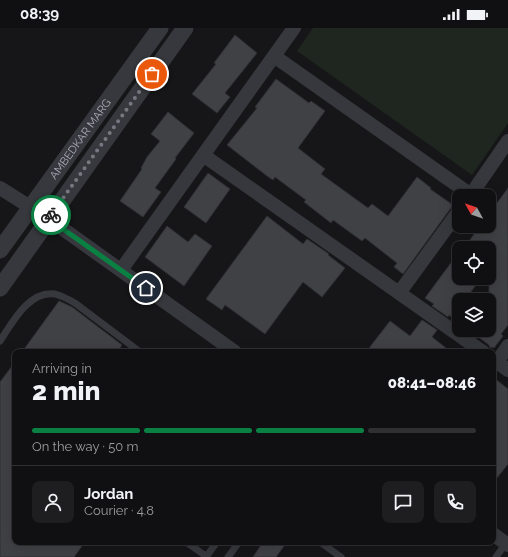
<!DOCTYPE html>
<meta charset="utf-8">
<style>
:root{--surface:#101012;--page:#1e1e20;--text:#f1f3f6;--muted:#9c9d9f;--line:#303032;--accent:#0b8043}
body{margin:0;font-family:Raleway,sans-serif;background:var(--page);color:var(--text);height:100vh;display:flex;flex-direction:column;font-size:15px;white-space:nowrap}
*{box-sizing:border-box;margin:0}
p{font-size:13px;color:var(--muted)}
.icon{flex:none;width:22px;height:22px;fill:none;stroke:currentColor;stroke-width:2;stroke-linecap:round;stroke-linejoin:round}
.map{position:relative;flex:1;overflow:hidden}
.side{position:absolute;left:12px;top:321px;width:484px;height:196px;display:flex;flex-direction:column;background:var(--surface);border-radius:8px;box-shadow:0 4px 16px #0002,0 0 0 1px var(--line)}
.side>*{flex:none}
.needle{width:26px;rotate:310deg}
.fabs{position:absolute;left:452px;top:161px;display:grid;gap:8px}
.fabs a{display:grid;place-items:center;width:44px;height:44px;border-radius:8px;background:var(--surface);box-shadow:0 4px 16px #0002,0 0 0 1px var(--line);font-size:20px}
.pin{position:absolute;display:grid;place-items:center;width:34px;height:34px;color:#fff;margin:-17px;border:2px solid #fff;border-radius:50%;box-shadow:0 1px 4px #0007}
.courier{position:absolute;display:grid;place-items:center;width:40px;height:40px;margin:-20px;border:3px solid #0b8043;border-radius:50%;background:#fff;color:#222;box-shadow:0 1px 5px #0007}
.headline em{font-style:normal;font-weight:800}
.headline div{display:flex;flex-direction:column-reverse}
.headline{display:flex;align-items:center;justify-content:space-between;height:68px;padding:0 20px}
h1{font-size:26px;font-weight:800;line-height:30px}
.bar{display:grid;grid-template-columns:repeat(4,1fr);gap:6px 4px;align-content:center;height:48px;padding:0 20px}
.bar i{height:5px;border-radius:3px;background:var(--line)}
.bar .on{background:var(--accent)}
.bar p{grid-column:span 4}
.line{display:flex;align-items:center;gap:10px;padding:0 20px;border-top:1px solid var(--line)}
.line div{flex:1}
.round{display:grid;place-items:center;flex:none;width:42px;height:42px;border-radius:8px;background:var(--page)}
.status{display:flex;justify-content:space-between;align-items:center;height:28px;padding:0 20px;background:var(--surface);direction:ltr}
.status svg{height:11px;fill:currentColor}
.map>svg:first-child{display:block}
.green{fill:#1e261f}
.building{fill:#404145;stroke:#303034}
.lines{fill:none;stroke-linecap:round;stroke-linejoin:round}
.service{stroke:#37383d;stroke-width:7}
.minor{stroke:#37383d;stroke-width:14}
.tertiary{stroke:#37383d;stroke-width:17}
.done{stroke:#757880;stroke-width:4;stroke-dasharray:0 7.2}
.route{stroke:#0b8043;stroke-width:5}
.labels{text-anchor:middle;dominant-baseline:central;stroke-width:4;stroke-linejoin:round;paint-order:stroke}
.street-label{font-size:11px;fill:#a8adb8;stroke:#111113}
</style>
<div class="status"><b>08:39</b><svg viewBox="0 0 49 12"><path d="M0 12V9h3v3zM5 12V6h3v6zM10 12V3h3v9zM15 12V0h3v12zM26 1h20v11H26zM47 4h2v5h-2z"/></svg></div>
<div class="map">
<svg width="508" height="529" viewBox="0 0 508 529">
<rect width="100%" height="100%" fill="#161618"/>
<path class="green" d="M 313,0 L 508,0 L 508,95 L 472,147 L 297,23 Z"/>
<path class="building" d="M 235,7 L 257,25 L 225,65 L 230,69 L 217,85 L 192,66 L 216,36 L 214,35 Z
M 276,51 L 309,75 L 311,73 L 325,83 L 298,120 L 325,141 L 321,146 L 368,180 L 372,176 L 388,188 L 417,149 L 431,160 L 430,161 L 453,177 L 403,246 L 394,239 L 397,235 L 365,210 L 362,213 L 333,192 L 331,195 L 304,174 L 306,172 L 275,149 L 273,152 L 267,148 L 227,117 L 257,80 L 255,79 Z
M 168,84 L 194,105 L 175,130 L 176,131 L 155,160 L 161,164 L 143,189 L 120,173 L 142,141 L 141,140 L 147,129 L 160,113 L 151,106 Z
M 208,145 L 230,161 L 206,195 L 184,179 Z
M 508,160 L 508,297 L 501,306 L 503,308 L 494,320 L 492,319 L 490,320 L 489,317 L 469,302 L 489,302 L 489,220 L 464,220 L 480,198 L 489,198 L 489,186 Z
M 267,188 L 303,216 L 307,211 L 329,226 L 328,227 L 345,240 L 322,269 L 303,254 L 265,306 L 225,277 L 222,282 L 206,271 Z
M 167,198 L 188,214 L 195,206 L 212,218 L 184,258 L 145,229 Z
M 459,224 L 459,250 L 481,250 L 465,272 L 459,272 L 459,281 L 453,290 L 449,287 L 448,289 L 432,278 L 434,276 L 425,270 Z
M 59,273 L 72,279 L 122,317 L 117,324 L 22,324 Z
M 422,292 L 437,302 L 432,309 L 451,324 L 366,324 L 390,293 L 410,308 Z
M 15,334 L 15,514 L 85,514 L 74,529 L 0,529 L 0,354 Z
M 493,349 L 508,361 L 508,436 L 493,455 Z
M 263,514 L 287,514 L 276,529 L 253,529 Z"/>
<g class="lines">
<path class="service" d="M 0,313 C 12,295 29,262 55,266 C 62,268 68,271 75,275 L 140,324
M 186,514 L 206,528
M 320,514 L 341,529
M 206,529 L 217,514
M 228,529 L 239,514
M 496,529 L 506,515"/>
<path class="minor" d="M 274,28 L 471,167
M 203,127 L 483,324
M 0,160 L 49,191 L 235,324
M 470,168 L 508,113
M 121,242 L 294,0
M 399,265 L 459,183
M 493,331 L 508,342
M 497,334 L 508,318
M 493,506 L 508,517"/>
<g class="tertiary">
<path id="s1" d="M 0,222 L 160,0"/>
<path d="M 0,260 L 185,0"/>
</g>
</g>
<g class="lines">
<path class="done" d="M 51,187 L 152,46"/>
<path class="route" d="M 51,187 L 49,191 L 146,260"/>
</g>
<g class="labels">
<g class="street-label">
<text stroke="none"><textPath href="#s1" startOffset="137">AMBEDKAR MARG</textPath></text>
</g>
</g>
</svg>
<div class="fabs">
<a><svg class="needle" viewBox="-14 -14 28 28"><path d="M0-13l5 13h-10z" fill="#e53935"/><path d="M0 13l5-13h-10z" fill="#9c9d9f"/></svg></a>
<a><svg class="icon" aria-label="locate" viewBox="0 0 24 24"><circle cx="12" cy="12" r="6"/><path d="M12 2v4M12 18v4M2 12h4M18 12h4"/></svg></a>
<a><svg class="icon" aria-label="layers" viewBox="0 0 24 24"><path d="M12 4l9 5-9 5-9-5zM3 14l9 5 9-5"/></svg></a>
</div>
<div class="pin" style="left:152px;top:46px;background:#ea580c"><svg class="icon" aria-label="bag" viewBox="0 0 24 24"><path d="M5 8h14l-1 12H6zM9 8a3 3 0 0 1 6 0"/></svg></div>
<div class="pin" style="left:146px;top:260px;background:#1f2937"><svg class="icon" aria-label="home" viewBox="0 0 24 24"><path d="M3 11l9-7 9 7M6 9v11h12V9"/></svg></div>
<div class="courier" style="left:51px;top:187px"><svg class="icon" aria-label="bike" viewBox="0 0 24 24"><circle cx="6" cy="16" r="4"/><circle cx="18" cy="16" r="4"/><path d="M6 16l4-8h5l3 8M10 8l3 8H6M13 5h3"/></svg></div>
<section class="side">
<div class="headline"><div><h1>2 min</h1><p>Arriving in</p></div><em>08:41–08:46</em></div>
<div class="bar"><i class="on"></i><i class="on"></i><i class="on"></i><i></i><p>On the way · 50 m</p></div>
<div class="line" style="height:72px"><a class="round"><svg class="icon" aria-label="person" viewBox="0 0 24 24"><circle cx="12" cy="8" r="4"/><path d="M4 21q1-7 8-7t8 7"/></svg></a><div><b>Jordan</b><p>Courier · 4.8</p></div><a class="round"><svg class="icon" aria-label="chat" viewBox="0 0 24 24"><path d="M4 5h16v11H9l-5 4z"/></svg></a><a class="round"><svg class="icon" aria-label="phone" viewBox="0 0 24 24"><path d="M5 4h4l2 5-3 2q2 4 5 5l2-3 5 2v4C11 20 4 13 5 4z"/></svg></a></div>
</section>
</div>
